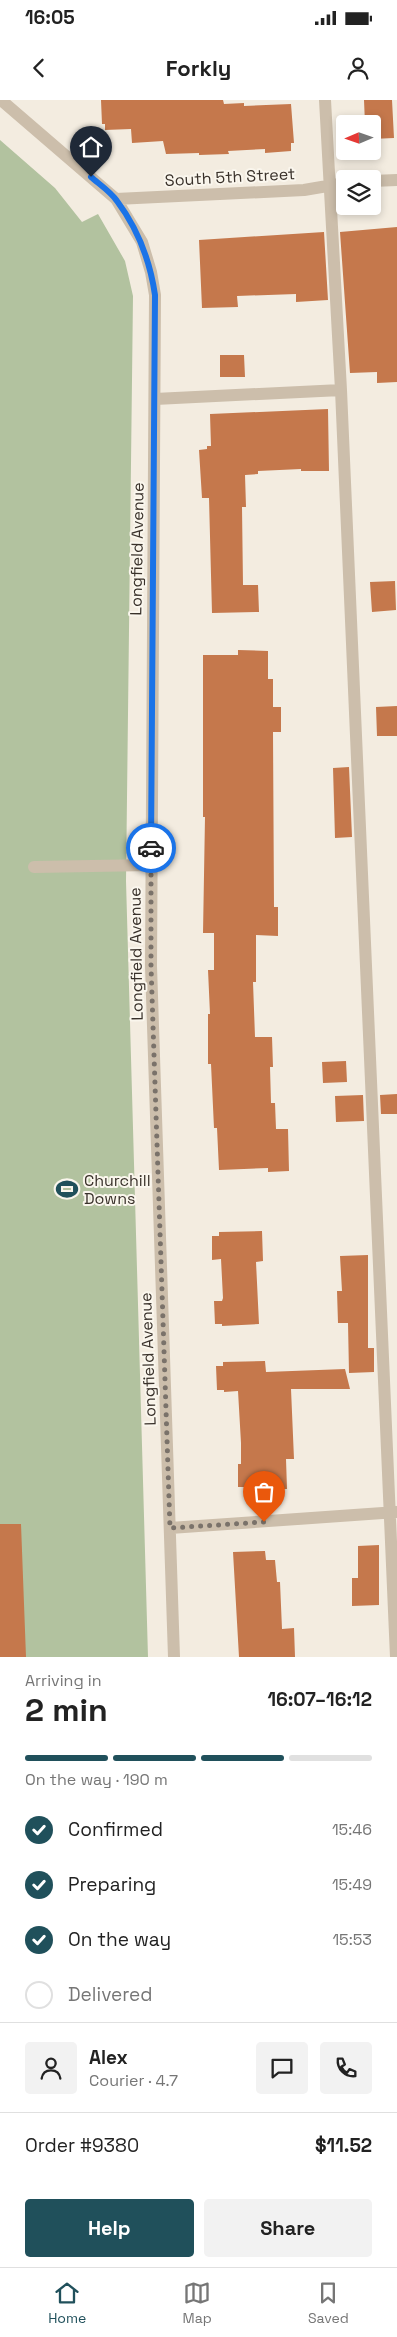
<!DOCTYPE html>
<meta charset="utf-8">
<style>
:root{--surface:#fff;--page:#f2f2f2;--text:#222;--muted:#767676;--line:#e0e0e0;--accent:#20505b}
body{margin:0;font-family:"Space Grotesk",sans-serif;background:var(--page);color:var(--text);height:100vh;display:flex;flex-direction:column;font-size:19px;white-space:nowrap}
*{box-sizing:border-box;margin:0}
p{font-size:16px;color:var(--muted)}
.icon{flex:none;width:28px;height:28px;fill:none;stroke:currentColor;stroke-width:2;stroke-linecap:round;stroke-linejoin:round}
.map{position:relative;height:1557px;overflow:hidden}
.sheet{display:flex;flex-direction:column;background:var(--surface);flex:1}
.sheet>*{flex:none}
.needle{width:32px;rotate:268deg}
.tools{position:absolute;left:336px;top:15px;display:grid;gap:10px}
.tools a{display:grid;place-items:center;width:45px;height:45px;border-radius:5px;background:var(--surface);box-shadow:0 2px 8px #0003;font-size:25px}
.pin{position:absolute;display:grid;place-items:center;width:42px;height:42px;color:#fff;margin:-51px -21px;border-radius:50% 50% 50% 0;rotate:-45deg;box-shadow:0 0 5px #0007}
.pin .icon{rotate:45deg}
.courier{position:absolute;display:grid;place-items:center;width:50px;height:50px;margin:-25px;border:4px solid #1a73e8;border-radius:50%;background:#fff;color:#222;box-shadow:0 1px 6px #0007}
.headline em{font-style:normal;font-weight:800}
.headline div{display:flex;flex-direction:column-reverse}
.headline{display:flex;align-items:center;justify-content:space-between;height:85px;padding:0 25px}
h1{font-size:32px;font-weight:800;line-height:38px}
.bar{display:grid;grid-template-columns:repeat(4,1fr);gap:8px 5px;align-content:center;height:60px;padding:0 25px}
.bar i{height:6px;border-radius:4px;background:var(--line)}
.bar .on{background:var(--accent)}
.bar p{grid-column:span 4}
.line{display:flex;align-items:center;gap:12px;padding:0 25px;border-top:1px solid var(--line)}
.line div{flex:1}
.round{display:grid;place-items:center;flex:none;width:52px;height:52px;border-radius:5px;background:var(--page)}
ol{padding:0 25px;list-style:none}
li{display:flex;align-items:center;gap:15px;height:55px}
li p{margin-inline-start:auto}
li .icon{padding:5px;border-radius:50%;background:var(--accent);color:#fff;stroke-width:4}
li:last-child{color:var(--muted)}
li i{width:28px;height:28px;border:2px solid var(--line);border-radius:50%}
.action{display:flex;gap:10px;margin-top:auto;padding:10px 25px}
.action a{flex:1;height:58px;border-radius:5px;background:var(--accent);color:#fff;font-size:20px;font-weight:800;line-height:58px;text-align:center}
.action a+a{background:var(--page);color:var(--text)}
.status{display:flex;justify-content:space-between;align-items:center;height:35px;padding:0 25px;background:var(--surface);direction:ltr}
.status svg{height:14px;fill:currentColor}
header{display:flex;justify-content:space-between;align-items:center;height:65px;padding:0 25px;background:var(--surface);font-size:22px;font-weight:800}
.dock{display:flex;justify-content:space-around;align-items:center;height:70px;border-top:1px solid var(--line);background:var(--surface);font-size:14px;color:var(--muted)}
.dock a{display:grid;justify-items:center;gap:2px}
.dock .on{color:var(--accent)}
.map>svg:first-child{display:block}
.green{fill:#b2c29f}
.building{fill:#c5784c}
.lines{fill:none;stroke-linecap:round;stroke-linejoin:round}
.minor{stroke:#ccbeab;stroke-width:12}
.done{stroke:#7a726a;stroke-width:5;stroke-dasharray:0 9}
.route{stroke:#1a73e8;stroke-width:6}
.labels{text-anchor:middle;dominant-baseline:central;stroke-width:4;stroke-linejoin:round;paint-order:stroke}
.street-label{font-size:16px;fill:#39312a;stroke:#faf6ed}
.poi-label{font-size:16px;fill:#39312a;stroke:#faf6ed;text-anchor:start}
</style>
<div class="status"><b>16:05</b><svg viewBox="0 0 49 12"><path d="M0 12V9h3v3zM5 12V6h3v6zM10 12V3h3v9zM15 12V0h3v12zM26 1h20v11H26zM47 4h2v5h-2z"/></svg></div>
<header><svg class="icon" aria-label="back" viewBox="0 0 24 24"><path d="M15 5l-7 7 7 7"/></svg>Forkly<svg class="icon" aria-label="person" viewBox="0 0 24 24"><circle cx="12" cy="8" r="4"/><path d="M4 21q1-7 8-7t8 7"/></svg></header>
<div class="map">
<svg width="397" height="1557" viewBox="0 0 397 1557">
<rect width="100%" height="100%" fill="#f3ece0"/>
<path class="green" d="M 0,40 L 55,88 L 82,122 L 98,114 L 125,161 L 133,196 L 126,781 L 148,1557 L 0,1557 Z"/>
<path class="building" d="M 101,0 L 223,0 L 224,4 L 244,3 L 244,6 L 291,4 L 294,43 L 291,43 L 291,51 L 265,53 L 265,49 L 228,51 L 229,54 L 199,55 L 199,53 L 166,54 L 163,41 L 132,43 L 131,29 L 105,30 L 105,24 L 102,24 Z
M 364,0 L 392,0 L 394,38 L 372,39 L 372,24 L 365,24 Z
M 397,127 L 397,282 L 377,283 L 377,272 L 350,273 L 340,132 Z
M 324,132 L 328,200 L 296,202 L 296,194 L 237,196 L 238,207 L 202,208 L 199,140 Z
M 220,255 L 244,255 L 245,277 L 220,277 Z
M 328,309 L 329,371 L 301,371 L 301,369 L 258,371 L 258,374 L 245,375 L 246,407 L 242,407 L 243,485 L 258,485 L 259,512 L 212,513 L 209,398 L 202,398 L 199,350 L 207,349 L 207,346 L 211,346 L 210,314 Z
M 395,481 L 396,510 L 372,512 L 370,482 Z
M 238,550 L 268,551 L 268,579 L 273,579 L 273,607 L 281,607 L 281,632 L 273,632 L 274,807 L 278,807 L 278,836 L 256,835 L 256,882 L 253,882 L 255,937 L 272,937 L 273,967 L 270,967 L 271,1003 L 275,1003 L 276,1029 L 288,1029 L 289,1071 L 268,1072 L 268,1068 L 219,1070 L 217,1028 L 214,1028 L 211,964 L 208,964 L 208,914 L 210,914 L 208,870 L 214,870 L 214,833 L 203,833 L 205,717 L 203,717 L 203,555 L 238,555 Z
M 397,606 L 397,636 L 377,636 L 376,607 Z
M 349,667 L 352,737 L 335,738 L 333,668 Z
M 346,961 L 347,982 L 323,983 L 322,962 Z
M 397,994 L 397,1014 L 381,1014 L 380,995 Z
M 363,995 L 364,1021 L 336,1022 L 335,996 Z
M 262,1131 L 263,1161 L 256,1162 L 259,1224 L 222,1226 L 222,1224 L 215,1224 L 214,1201 L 222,1201 L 223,1198 L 221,1159 L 212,1160 L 212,1136 L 219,1136 L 219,1132 Z
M 368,1155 L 368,1248 L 374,1248 L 374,1272 L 349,1273 L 348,1223 L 338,1223 L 337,1191 L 342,1191 L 340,1156 Z
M 265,1261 L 266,1272 L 345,1269 L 350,1289 L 291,1289 L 294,1359 L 286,1359 L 287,1389 L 247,1390 L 247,1387 L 238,1387 L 238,1364 L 241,1364 L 241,1343 L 238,1291 L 224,1292 L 224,1290 L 217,1290 L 216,1266 L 223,1266 L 223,1262 Z
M 0,1424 L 21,1424 L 26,1557 L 0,1557 Z
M 379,1445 L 379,1505 L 352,1506 L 352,1478 L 358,1478 L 358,1446 Z
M 265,1451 L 266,1460 L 275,1460 L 277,1482 L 280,1482 L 282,1529 L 294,1528 L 295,1557 L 239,1557 L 233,1452 Z"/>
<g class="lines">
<path class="minor" d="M 1,0 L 116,99 L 142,142 L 151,172 L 155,195 L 151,866 L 174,1557
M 325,0 L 341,290 L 396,1557
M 372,81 L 397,80
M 116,99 L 304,90 L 345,83
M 155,299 L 341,290
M 34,767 L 150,765
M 170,1428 L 397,1412"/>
</g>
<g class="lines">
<path class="done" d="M 151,748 L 151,866 L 170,1428 L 264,1422"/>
<path class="route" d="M 91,77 C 99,84 111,92 117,101 C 138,129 150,161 155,195 L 151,748"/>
</g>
<defs>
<g id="stadium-bare" transform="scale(1.725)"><path d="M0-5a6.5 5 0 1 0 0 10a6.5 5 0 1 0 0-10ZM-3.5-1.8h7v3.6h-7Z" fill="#20505b" stroke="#faf6ed" stroke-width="2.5" paint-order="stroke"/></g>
</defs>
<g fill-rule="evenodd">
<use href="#stadium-bare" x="67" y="1089"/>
</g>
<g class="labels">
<g class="street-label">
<text transform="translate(230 77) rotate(-3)">South 5th Street</text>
<text transform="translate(137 449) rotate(-89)">Longfield Avenue</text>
<text transform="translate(136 854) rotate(-91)">Longfield Avenue</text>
<text transform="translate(148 1259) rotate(-92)">Longfield Avenue</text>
</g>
<g class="poi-label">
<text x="84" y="1080">Churchill<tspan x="84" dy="18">Downs</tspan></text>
</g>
</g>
</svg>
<div class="tools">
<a><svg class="needle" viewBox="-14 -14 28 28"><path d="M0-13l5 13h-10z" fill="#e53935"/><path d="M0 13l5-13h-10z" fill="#767676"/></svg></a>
<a><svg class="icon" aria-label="layers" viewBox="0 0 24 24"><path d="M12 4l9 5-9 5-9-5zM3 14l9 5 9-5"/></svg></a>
</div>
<div class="pin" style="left:264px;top:1422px;background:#ea580c"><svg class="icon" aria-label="bag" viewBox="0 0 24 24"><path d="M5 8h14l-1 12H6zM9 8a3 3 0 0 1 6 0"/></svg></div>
<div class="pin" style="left:91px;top:77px;background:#1f2937"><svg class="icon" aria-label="home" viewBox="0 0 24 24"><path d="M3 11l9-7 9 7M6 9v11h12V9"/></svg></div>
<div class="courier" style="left:151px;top:748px"><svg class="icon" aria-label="car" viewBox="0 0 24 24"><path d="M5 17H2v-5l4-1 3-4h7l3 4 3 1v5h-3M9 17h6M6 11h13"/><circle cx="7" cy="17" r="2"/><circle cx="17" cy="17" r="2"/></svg></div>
</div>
<section class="sheet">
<div class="headline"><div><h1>2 min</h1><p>Arriving in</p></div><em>16:07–16:12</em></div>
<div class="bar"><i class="on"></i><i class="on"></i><i class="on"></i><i></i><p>On the way · 190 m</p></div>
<ol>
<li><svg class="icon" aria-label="check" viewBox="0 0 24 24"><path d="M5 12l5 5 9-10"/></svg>Confirmed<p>15:46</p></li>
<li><svg class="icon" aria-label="check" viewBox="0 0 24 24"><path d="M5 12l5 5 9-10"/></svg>Preparing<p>15:49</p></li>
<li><svg class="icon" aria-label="check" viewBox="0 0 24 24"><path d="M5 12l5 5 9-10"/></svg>On the way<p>15:53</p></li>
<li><i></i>Delivered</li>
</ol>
<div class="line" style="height:90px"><a class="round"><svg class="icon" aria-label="person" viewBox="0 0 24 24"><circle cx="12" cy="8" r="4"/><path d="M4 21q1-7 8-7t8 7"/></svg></a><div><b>Alex</b><p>Courier · 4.7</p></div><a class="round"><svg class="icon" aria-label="chat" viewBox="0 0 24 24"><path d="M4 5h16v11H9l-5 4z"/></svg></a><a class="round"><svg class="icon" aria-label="phone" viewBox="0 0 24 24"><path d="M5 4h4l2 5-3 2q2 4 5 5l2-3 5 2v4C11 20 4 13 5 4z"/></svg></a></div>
<div class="line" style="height:65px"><div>Order #9380</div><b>$11.52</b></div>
<div class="action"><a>Help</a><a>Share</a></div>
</section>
<nav class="dock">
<a class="on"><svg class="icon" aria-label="home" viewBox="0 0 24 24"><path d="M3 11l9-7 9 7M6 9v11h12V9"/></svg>Home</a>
<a><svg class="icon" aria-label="map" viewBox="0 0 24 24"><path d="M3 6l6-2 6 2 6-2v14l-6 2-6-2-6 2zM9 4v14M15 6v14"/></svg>Map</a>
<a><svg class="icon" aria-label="saved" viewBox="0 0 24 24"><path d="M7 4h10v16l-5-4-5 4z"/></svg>Saved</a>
</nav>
